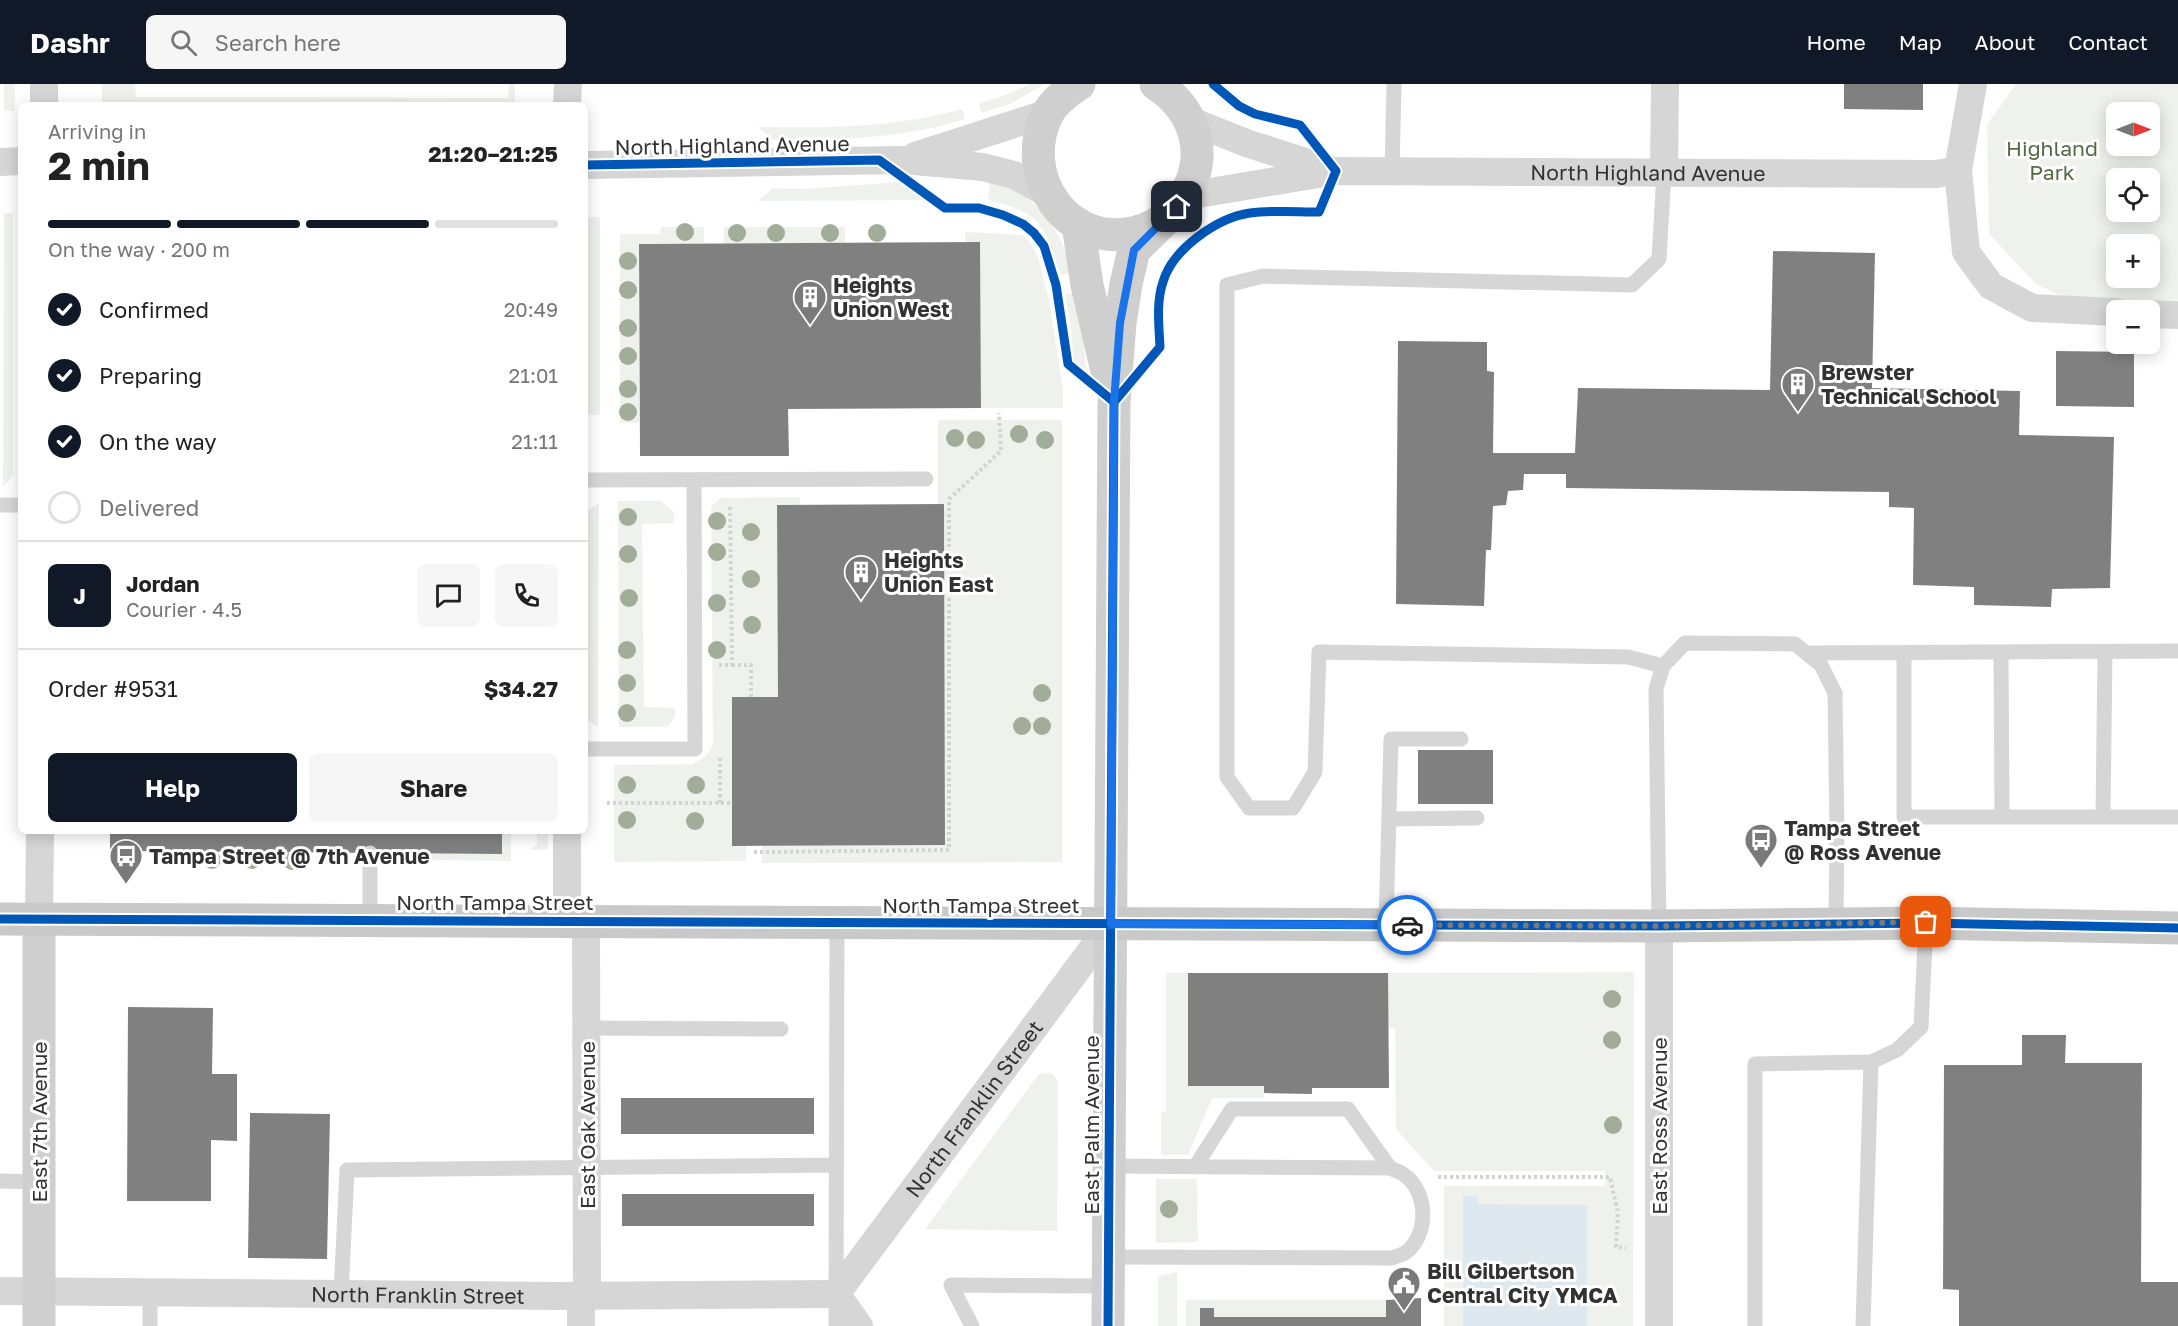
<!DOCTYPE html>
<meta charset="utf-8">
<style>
:root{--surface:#fff;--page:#f6f6f6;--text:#222;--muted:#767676;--line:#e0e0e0;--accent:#111827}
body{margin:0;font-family:"Golos Text",sans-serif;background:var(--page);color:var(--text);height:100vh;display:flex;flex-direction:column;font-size:22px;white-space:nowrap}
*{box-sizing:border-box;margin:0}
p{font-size:20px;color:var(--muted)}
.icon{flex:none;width:33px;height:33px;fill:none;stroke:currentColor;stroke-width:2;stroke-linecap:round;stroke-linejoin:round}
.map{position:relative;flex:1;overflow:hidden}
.panel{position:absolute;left:18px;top:18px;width:570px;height:732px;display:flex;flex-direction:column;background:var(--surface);border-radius:9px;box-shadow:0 3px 15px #0003}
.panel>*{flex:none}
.needle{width:39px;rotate:90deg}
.fabs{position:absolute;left:2106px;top:18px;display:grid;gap:12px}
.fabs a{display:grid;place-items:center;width:54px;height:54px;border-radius:9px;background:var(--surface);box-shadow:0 3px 15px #0003;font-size:30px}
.pin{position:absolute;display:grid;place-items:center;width:51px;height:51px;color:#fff;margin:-26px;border-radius:12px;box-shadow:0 3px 9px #0006}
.courier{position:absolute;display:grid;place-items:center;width:60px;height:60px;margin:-30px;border:4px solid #1a73e8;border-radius:50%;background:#fff;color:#222;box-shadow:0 2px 8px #0007}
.summary em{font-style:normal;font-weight:700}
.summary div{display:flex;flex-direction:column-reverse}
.summary{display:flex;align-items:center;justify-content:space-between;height:102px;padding:0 30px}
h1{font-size:39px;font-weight:700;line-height:45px}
.bar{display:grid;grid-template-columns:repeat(4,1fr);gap:9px 6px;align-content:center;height:72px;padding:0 30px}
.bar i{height:8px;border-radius:4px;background:var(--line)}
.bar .selected{background:var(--accent)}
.bar p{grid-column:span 4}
.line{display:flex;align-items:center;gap:15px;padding:0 30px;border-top:2px solid var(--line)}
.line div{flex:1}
.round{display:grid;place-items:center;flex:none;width:63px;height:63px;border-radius:9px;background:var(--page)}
ol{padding:0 30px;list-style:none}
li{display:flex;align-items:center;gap:18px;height:66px}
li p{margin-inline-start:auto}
li .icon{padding:6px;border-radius:50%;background:var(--accent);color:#fff;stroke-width:4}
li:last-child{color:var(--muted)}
li i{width:33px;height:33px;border:3px solid var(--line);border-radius:50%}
.cta{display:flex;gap:12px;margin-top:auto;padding:12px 30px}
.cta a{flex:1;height:69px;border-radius:9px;background:var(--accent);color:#fff;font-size:24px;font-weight:700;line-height:69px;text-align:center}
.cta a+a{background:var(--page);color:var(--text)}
header{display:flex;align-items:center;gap:36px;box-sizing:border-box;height:84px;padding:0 30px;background:var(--accent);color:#fff}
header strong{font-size:28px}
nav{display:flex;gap:33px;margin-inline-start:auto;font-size:21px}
.search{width:420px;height:54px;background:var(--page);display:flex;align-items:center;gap:15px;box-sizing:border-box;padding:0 21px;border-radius:9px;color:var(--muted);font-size:22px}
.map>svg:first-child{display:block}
.green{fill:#eff2ec;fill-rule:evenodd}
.water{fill:#dde8ef}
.building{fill:#808080}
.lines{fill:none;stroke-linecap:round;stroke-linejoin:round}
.path{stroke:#d3d3d3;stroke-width:4;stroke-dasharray:3 3;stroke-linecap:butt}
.lane{stroke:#d6d6d6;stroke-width:15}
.street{stroke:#d6d6d6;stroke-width:28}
.secondary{stroke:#cfcfcf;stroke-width:33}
.primary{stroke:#c9c9c9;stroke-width:33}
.cycleway-casing{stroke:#fff;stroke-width:13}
.cycleway{stroke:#0057b8;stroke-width:9}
.tree{fill:#a1ad98}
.done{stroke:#7a7a7a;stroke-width:6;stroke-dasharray:0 10.8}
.route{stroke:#1a73e8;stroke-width:8}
.labels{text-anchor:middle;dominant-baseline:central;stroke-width:6;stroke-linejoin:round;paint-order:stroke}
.street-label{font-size:21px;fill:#323232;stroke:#fff}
.park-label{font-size:21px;fill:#546a44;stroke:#fff}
.poi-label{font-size:21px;font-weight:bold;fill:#323232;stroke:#fff;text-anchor:start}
</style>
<header>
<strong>Dashr</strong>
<div class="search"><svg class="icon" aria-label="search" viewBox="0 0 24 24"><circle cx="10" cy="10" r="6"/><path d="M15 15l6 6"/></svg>Search here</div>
<nav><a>Home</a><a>Map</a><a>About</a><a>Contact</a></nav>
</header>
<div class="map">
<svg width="2178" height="1242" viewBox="0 0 2178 1242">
<rect width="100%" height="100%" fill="#fff"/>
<path class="green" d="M 4,0 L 15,0 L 15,27 L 4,27 Z
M 102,0 L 135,0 L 136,13 L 508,14 L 509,0 L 515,0 L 515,21 L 102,21 Z
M 1029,0 L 1044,0 L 1012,19 L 982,29 L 979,20 L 1013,8 Z
M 2016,0 L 2178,0 L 2178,216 L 2078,219 L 2037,201 L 1989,150 L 1987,41 ZM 2116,28 L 2150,28 L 2150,62 L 2116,62 ZM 2116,94 L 2150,94 L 2150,128 L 2116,128 ZM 2116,160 L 2150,160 L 2150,194 L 2116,194 Z
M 962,25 L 965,35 C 903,55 838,56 772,56 L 758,43 C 826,44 896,44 962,25 Z
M 990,95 C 1034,108 1063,146 1072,190 L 1061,191 C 1042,140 1044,130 988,116 Z
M 901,98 L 929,116 L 758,117 L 773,104 L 804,105 Z
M 4,129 L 13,129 L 13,391 L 3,403 Z
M 588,133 L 599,133 L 600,136 L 600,331 L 587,331 Z
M 661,143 L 704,143 L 704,159 L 639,160 L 639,339 L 620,339 L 620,150 L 660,150 Z
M 724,143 L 845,143 L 845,159 L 724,159 Z
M 965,148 L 1023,151 L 1031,159 L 1038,173 L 1049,216 L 1063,306 L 1063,324 L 981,324 L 980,159 L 965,158 Z
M 1077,208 L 1082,230 L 1086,289 L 1073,276 L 1071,243 L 1065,210 Z
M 938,336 L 1062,336 L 1062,778 L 762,779 L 762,761 L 945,760 L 944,420 L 938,420 Z
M 800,413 L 800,421 L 777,421 L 778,613 L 732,614 L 732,761 L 746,762 L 746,777 L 614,778 L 614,681 L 693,680 L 706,672 L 713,661 L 711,423 L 720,414 Z
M 618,417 L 661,417 L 674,428 L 674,439 L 642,440 L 644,623 L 675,624 L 675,633 L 667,643 L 619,643 Z
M 599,419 L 598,643 L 586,635 L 587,427 Z
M 502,747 L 511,747 L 511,777 L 420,776 L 419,782 L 399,782 L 399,769 L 501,770 Z
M 537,747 L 548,747 L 548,765 L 530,766 L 537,760 Z
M 1634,888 L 1633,1242 L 1587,1242 L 1587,1121 L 1477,1120 L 1477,1112 L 1463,1113 L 1463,1242 L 1444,1242 L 1444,1102 L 1605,1102 L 1605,1087 L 1434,1087 L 1396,1045 L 1395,945 L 1387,944 L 1388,889 Z
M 1166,889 L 1188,889 L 1188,1002 L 1264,1002 L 1264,1014 L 1212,1014 L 1188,1071 L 1161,1071 L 1161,1029 L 1166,1028 Z
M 1044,989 C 1053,989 1055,991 1058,999 L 1057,1147 L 925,1145 L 1038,991 Z
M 1156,1095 L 1197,1095 L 1198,1158 L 1156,1159 Z
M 1177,1188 L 1177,1242 L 1158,1242 L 1158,1192 Z
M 1186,1216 L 1386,1216 L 1386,1233 L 1214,1233 L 1214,1224 L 1200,1224 L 1200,1242 L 1186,1242 Z"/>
<path class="water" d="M 1463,1112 L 1477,1112 L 1478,1120 L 1587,1121 L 1587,1242 L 1463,1242 Z"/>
<path class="building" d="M 1844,0 L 1923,0 L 1923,26 L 1844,25 Z
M 980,158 L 981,324 L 788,325 L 789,372 L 640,372 L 639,160 Z
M 1773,167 L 1875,169 L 1872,304 L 2020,307 L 2019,351 L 2114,353 L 2110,504 L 2052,505 L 2051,523 L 1974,521 L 1974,503 L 1913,501 L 1914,424 L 1889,423 L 1889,408 L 1566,404 L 1566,390 L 1524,390 L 1523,406 L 1508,407 L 1506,421 L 1493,422 L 1491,466 L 1486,466 L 1484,522 L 1396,520 L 1398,257 L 1487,258 L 1487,287 L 1494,288 L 1493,369 L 1575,369 L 1578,304 L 1770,306 Z
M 2056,267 L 2134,268 L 2134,323 L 2056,322 Z
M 944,420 L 945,761 L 732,762 L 732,613 L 778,613 L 777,421 Z
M 1418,666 L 1493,666 L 1493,720 L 1418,720 Z
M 110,747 L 502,747 L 502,770 L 110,767 Z
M 1188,889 L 1388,889 L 1389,1004 L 1312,1004 L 1312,1010 L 1264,1009 L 1264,1002 L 1188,1002 Z
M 128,923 L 213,924 L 212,990 L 237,990 L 237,1057 L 211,1056 L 211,1117 L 127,1117 Z
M 2022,951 L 2066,951 L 2065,979 L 2142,979 L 2141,1198 L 2178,1198 L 2178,1242 L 1959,1242 L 1959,1206 L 1943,1205 L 1944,981 L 2022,981 Z
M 621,1014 L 814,1014 L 814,1050 L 621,1050 Z
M 250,1029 L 330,1030 L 327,1175 L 248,1174 Z
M 622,1110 L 814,1110 L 814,1142 L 622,1142 Z
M 1421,1214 L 1421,1242 L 1200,1242 L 1200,1224 L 1214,1224 L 1214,1233 L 1386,1233 L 1386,1216 Z"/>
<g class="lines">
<path class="path" d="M 719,581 L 732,581 L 730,421
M 732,581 L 751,581 L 751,613
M 720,674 L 720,719
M 607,719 L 732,719
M 754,768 L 949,766 L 949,415 L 1001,367 L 999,329
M 1438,1093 L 1610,1093 L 1618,1129 L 1616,1163 L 1626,1164"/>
<path class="lane" d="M 1392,88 L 1394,0
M 585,396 L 926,395
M 0,421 L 21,421
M 2001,568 L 2002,732
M 1807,569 L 2178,567
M 1904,569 L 1904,733 L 2178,733
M 1663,582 L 1628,573 L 1319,568 L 1315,688 L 1293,724 L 1249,724 L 1227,693 L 1227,201 L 1263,192 L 1632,201 L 1659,175 L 1664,89
M 585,665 L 695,665 L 694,396
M 2103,733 L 2105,568
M 1390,735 L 1477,734
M 370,769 L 370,836
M 1386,841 L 1391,655 L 1461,655
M 1659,842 L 1656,605 L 1663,582 L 1685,559 L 1795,560 L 1821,581 L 1835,609 L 1837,749 L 1836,839
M 588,944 L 781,945
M 1195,1083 L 1232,1025 L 1348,1025 L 1390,1084
M 0,1097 L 39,1098
M 1109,1173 L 1392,1174 C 1396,1172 1402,1171 1405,1169 C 1430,1151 1428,1106 1403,1090 C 1399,1087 1394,1086 1390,1084 L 1109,1082
M 150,1209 L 150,1242
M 341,1210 L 347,1086 L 836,1081
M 836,1242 L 837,838
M 972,1242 L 951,1201 L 1109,1202
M 1755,1242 L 1755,980 L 1871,978 L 1897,966 L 1921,943 L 1926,839
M 1863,1242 L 1871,978"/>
<g class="street">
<path d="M 1973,0 L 1958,86 L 1966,168 L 1991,202 L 2032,224 L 2116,228"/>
<path d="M 44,21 L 44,0"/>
<path d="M 567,21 L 568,0"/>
<path d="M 1191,37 L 1249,60 L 1331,86"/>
<path d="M 915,72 L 1048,29"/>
<path d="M 0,78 L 21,77"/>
<path d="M 585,81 L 902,76 L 983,83 L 1014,91 L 1047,109"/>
<path d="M 1664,89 L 1665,0"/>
<path id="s1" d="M 1186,112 L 1336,87 L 1936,90 L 1958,86"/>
<path d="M 2150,230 L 2178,231"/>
<path d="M 567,747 L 567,836"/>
<path d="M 39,835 L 40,747"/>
<path d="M 1659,842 L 1659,1242"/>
<path id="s2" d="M 0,1207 L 557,1212 L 836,1210"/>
<path id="s3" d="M 836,1210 L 1111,840"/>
<path d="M 836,1210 L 859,1242"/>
<path d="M 581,1242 L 581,1219 L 587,1212 L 586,836"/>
</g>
<path class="secondary" d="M 1079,0 C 1067,8 1053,18 1047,31 C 1018,91 1065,163 1133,149 C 1150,145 1164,138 1175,124 C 1188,110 1195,94 1197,75 C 1199,43 1182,17 1156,0
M 1078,140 L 1087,201 L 1107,287
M 39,1242 L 39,835
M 1108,1242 L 1114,318 L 1120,239 L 1126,200 L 1134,166 L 1168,133"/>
<path class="primary" d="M 0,835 L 1659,842 L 1926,839 L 2178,844"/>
<g class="cycleway-casing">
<path id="cycleway" d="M 585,81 L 879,76 L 945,124 L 979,124 L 1003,131 L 1023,140 L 1034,149 L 1044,162 L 1056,201 L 1068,280 L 1114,318
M 1114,318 L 1160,263 C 1159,242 1156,218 1163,198 C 1172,166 1216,134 1250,129 C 1272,126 1297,128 1319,128 L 1336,87 L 1300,41 L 1255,30 L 1239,22 L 1213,0
M 0,835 L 1659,842 L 1926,839 L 2178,844
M 1108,1242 L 1114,318"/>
</g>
<use href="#cycleway" class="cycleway"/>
</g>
<g class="tree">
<circle cx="685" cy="148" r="9"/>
<circle cx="737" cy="149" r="9"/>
<circle cx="776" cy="149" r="9"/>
<circle cx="830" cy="149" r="9"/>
<circle cx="877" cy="149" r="9"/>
<circle cx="628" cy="177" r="9"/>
<circle cx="628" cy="206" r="9"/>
<circle cx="628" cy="244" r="9"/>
<circle cx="628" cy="272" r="9"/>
<circle cx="628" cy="305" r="9"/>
<circle cx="628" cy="328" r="9"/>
<circle cx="1019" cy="350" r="9"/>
<circle cx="955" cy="354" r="9"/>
<circle cx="976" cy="356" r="9"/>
<circle cx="1045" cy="356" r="9"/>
<circle cx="628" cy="433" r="9"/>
<circle cx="717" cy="437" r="9"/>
<circle cx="751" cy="448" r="9"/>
<circle cx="717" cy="468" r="9"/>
<circle cx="628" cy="470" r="9"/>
<circle cx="751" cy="495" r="9"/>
<circle cx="629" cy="514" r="9"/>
<circle cx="717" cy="519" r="9"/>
<circle cx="752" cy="541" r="9"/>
<circle cx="627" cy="566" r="9"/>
<circle cx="717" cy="566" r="9"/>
<circle cx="627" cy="599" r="9"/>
<circle cx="1042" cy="609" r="9"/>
<circle cx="627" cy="629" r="9"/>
<circle cx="1022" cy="642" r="9"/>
<circle cx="1042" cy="642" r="9"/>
<circle cx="627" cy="701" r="9"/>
<circle cx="696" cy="701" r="9"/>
<circle cx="627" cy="736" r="9"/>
<circle cx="695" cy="737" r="9"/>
<circle cx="212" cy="776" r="9"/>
<circle cx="252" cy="776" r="9"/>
<circle cx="292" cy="777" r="9"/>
<circle cx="1612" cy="915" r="9"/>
<circle cx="1612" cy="956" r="9"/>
<circle cx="1613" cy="1041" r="9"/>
<circle cx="1169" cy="1125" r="9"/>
</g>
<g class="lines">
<path class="done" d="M 1407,841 L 1659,842 L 1926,838"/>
<path class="route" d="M 1177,123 L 1134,166 L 1120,239 L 1114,318 L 1111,840 L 1407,841"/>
</g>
<defs>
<g id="building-pin" transform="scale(1.725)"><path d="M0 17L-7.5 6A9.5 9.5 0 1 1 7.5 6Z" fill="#7a7a7a" stroke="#fff"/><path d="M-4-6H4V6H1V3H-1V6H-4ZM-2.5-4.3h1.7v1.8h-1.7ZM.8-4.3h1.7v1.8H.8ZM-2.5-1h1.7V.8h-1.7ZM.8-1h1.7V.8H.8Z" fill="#fff"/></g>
<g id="bus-pin" transform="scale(1.725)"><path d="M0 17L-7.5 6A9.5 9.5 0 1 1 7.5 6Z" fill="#7a7a7a" stroke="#fff"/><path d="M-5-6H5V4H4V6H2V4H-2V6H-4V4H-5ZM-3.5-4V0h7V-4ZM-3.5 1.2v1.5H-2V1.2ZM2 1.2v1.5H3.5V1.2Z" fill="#fff"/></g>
<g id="civic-pin" transform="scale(1.725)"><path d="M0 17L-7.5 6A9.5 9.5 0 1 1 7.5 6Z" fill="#7a7a7a" stroke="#fff"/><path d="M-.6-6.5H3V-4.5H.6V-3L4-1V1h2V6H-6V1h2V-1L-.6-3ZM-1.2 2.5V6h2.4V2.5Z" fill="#fff"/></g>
</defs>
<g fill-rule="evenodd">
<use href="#building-pin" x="810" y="213"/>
<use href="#building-pin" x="1798" y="300"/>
<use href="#building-pin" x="861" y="488"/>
<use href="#bus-pin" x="1761" y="756"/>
<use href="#bus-pin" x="126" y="772"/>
<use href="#civic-pin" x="1404" y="1199"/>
</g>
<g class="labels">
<g class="street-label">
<text transform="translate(732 61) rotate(-1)">North Highland Avenue</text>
<text stroke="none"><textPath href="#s1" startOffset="464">North Highland Avenue</textPath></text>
<text x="495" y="818">North Tampa Street</text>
<text x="981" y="821">North Tampa Street</text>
<text stroke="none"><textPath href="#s3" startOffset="231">North Franklin Street</textPath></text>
<text transform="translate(39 1038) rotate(-90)">East 7th Avenue</text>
<text transform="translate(587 1041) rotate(-90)">East Oak Avenue</text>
<text transform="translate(1091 1041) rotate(-90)">East Palm Avenue</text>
<text transform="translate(1659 1042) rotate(-90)">East Ross Avenue</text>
<text stroke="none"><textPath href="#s2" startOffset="418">North Franklin Street</textPath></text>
</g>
<g class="park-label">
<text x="2052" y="64">Highland<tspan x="2052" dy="24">Park</tspan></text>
</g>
<g class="poi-label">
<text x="833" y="201">Heights<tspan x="833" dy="24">Union West</tspan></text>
<text x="1821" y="288">Brewster<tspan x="1821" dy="24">Technical School</tspan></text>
<text x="884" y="476">Heights<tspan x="884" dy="24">Union East</tspan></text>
<text x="1784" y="744">Tampa Street<tspan x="1784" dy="24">@ Ross Avenue</tspan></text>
<text x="149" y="772">Tampa Street @ 7th Avenue</text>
<text x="1427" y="1187">Bill Gilbertson<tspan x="1427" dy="24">Central City YMCA</tspan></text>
</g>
</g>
</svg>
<div class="fabs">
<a><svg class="needle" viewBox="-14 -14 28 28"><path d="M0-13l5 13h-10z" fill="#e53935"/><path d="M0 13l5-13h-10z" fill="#767676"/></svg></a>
<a><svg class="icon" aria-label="locate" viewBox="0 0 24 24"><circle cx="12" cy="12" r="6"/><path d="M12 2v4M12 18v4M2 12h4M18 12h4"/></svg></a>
<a>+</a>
<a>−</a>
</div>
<div class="pin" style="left:1926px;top:838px;background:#ea580c"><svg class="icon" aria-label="bag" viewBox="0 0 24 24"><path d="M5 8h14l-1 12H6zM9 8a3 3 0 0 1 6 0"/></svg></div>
<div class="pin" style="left:1177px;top:123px;background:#1f2937"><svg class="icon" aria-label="home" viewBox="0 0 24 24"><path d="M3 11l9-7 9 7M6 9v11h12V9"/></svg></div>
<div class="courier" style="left:1407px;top:841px"><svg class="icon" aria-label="car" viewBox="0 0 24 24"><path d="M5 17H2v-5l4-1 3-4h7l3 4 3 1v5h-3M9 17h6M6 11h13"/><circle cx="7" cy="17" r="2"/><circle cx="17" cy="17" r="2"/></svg></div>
<section class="panel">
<div class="summary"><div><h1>2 min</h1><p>Arriving in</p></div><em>21:20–21:25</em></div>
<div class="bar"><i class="selected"></i><i class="selected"></i><i class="selected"></i><i></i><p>On the way · 200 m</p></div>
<ol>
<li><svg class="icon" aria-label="check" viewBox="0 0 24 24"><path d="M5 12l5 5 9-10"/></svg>Confirmed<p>20:49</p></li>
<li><svg class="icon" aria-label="check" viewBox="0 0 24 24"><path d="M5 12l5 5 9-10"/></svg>Preparing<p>21:01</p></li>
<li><svg class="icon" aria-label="check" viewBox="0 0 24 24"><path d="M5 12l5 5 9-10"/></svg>On the way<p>21:11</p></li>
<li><i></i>Delivered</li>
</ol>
<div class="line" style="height:108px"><b class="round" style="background:var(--accent);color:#fff">J</b><div><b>Jordan</b><p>Courier · 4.5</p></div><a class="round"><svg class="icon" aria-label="chat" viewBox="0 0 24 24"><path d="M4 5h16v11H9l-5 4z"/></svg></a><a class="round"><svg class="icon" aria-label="phone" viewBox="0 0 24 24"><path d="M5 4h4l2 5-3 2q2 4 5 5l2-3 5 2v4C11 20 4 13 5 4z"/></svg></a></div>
<div class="line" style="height:78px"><div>Order #9531</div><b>$34.27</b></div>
<div class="cta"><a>Help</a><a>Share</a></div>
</section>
</div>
